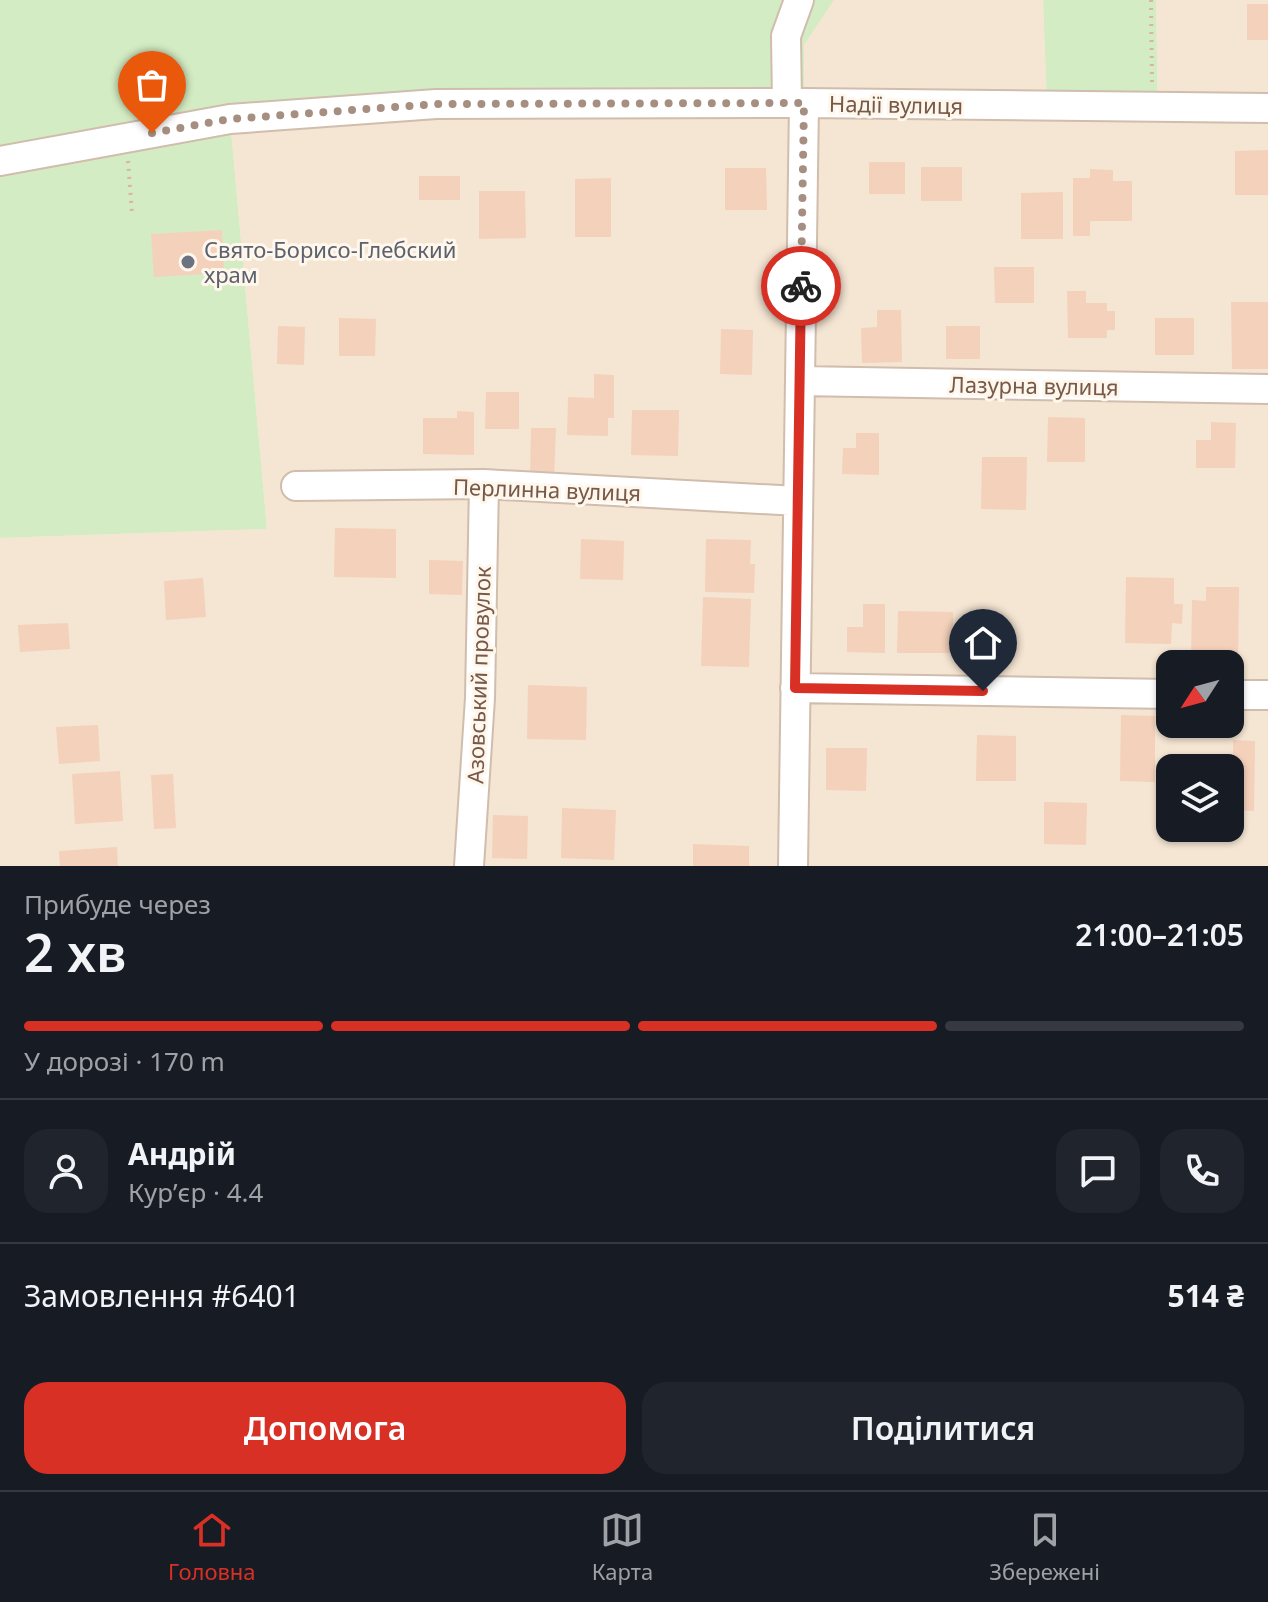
<!DOCTYPE html>
<html lang="uk">
<meta charset="utf-8">
<style>
:root{--surface:#171b24;--page:#20242c;--text:#f1f3f6;--muted:#9ea1a6;--line:#363941;--accent:#d93025}
body{margin:0;font-family:"Noto Sans",sans-serif;background:var(--page);color:var(--text);height:100vh;display:flex;flex-direction:column;font-size:30px;white-space:nowrap}
*{box-sizing:border-box;margin:0}
p{font-size:26px;color:var(--muted)}
.icon{flex:none;width:44px;height:44px;fill:none;stroke:currentColor;stroke-width:2;stroke-linecap:round;stroke-linejoin:round}
.map{position:relative;height:866px;overflow:hidden}
.sheet{display:flex;flex-direction:column;background:var(--surface);flex:1}
.sheet>*{flex:none}
.needle{width:52px;rotate:234deg}
.tools{position:absolute;left:1156px;top:650px;display:grid;gap:16px}
.tools a{display:grid;place-items:center;width:88px;height:88px;border-radius:16px;background:var(--surface);box-shadow:0 2px 6px #0004;font-size:40px}
.pin{position:absolute;display:grid;place-items:center;width:68px;height:68px;color:#fff;margin:-82px -34px;border-radius:50% 50% 50% 0;rotate:-45deg;box-shadow:0 0 8px #0007}
.pin .icon{rotate:45deg}
.courier{position:absolute;display:grid;place-items:center;width:80px;height:80px;margin:-40px;border:6px solid #d93025;border-radius:50%;background:#fff;color:#222;box-shadow:0 2px 10px #0007}
.summary em{font-style:normal;font-weight:600}
.summary div{display:flex;flex-direction:column-reverse}
.summary{display:flex;align-items:center;justify-content:space-between;height:136px;padding:0 24px}
h1{font-size:52px;font-weight:600;line-height:60px}
.bar{display:grid;grid-template-columns:repeat(4,1fr);gap:12px 8px;align-content:center;height:96px;padding:0 24px}
.bar i{height:10px;border-radius:6px;background:var(--line)}
.bar .active{background:var(--accent)}
.bar p{grid-column:span 4}
.line{display:flex;align-items:center;gap:20px;padding:0 24px;border-top:2px solid var(--line)}
.line div{flex:1}
.round{display:grid;place-items:center;flex:none;width:84px;height:84px;border-radius:24px;background:var(--page)}
.button{display:flex;gap:16px;margin-top:auto;padding:16px 24px}
.button a{flex:1;height:92px;border-radius:24px;background:var(--accent);color:#fff;font-size:32px;font-weight:600;line-height:92px;text-align:center}
.button a+a{background:var(--page);color:var(--text)}
.dock{display:flex;justify-content:space-around;align-items:center;height:112px;border-top:2px solid var(--line);background:var(--surface);font-size:22px;color:var(--muted)}
.dock a{display:grid;justify-items:center;gap:4px}
.dock .active{color:var(--accent)}
.map>svg:first-child{display:block}
.residential{fill:#f5e5d3;fill-rule:evenodd}
.green{fill:#d4ecc3}
.building{fill:#f4d1bb}
.lines{fill:none;stroke-linecap:round;stroke-linejoin:round}
.minor-casing{stroke:#d1bdad;stroke-width:32}
.path{stroke:#d9b49e;stroke-width:4;stroke-dasharray:2 6;stroke-linecap:butt}
.minor{stroke:#fff;stroke-width:28}
.done{stroke:#a68f80;stroke-width:8;stroke-dasharray:0 14.4}
.route{stroke:#d93025;stroke-width:10}
.worship-dot{fill:#6b7280;stroke:#fff7ec;stroke-width:3}
.labels{text-anchor:middle;dominant-baseline:central;stroke-width:6;stroke-linejoin:round;paint-order:stroke}
.street-label{font-size:22px;fill:#775949;stroke:#fff7ec}
.worship-label{font-size:22px;fill:#5b616d;stroke:#fff7ec;text-anchor:start}
</style>
<div class="map">
<svg width="1268" height="866" viewBox="0 0 1268 866">
<rect width="100%" height="100%" fill="#fdf3e5"/>
<path class="residential" d="M 834,0 L 1043,0 L 1047,105 L 1158,106 L 1156,0 L 1268,0 L 1268,866 L 0,866 L 0,538 L 267,529 L 230,119 L 804,102 L 804,45 ZM 1170,664 L 1230,664 L 1230,724 L 1170,724 ZM 1170,768 L 1230,768 L 1230,828 L 1170,828 Z"/>
<path class="green" d="M 0,0 L 834,0 L 804,45 L 804,103 L 230,119 L 267,529 L 0,538 Z
M 1043,0 L 1156,0 L 1158,107 L 1047,106 Z"/>
<path class="building" d="M 1247,4 L 1268,4 L 1268,40 L 1247,40 Z
M 1268,150 L 1268,195 L 1235,195 L 1235,151 Z
M 869,162 L 905,162 L 905,194 L 869,194 Z
M 921,167 L 962,167 L 962,201 L 921,201 Z
M 725,168 L 766,168 L 767,210 L 725,210 Z
M 1090,169 L 1113,170 L 1113,181 L 1132,181 L 1132,221 L 1090,221 L 1090,236 L 1073,236 L 1073,178 L 1090,178 Z
M 419,176 L 460,176 L 460,200 L 419,200 Z
M 611,178 L 611,237 L 575,237 L 575,179 Z
M 479,191 L 525,191 L 526,238 L 479,239 Z
M 1063,192 L 1063,239 L 1021,239 L 1021,193 Z
M 222,230 L 224,273 L 154,277 L 151,234 Z
M 994,267 L 1034,267 L 1034,303 L 995,303 Z
M 1067,291 L 1086,291 L 1086,303 L 1107,303 L 1107,311 L 1115,311 L 1115,330 L 1107,330 L 1107,338 L 1068,338 Z
M 1231,302 L 1268,302 L 1268,369 L 1232,369 Z
M 877,310 L 901,310 L 902,362 L 862,363 L 861,328 L 877,327 Z
M 339,318 L 376,319 L 375,356 L 339,356 Z
M 1155,318 L 1194,318 L 1194,355 L 1155,355 Z
M 278,326 L 305,327 L 304,365 L 277,364 Z
M 946,326 L 980,326 L 980,359 L 946,359 Z
M 721,329 L 753,330 L 752,375 L 720,374 Z
M 594,374 L 614,375 L 614,418 L 608,418 L 608,436 L 567,435 L 568,397 L 594,398 Z
M 486,392 L 519,392 L 519,429 L 485,429 Z
M 632,410 L 679,410 L 678,456 L 631,455 Z
M 457,411 L 474,412 L 474,455 L 423,454 L 423,418 L 457,418 Z
M 1048,417 L 1085,418 L 1085,462 L 1047,462 Z
M 1211,422 L 1236,423 L 1235,468 L 1196,468 L 1196,440 L 1211,440 Z
M 531,428 L 556,428 L 554,477 L 530,477 Z
M 856,433 L 879,433 L 879,475 L 842,474 L 843,448 L 856,448 Z
M 982,457 L 1027,457 L 1026,510 L 981,509 Z
M 335,528 L 396,529 L 396,578 L 334,577 Z
M 581,539 L 624,541 L 623,580 L 580,579 Z
M 706,539 L 751,540 L 750,564 L 755,564 L 754,593 L 705,592 Z
M 429,560 L 463,561 L 462,595 L 429,594 Z
M 1126,577 L 1174,578 L 1174,604 L 1183,604 L 1182,624 L 1172,623 L 1171,644 L 1125,643 Z
M 203,578 L 206,617 L 166,620 L 164,581 Z
M 1206,587 L 1239,587 L 1238,662 L 1191,661 L 1192,600 L 1206,601 Z
M 703,597 L 751,599 L 749,667 L 701,666 Z
M 863,604 L 885,604 L 885,653 L 847,652 L 847,627 L 863,627 Z
M 898,611 L 953,612 L 953,653 L 897,653 Z
M 68,623 L 70,649 L 20,652 L 18,625 Z
M 528,685 L 587,687 L 586,740 L 527,739 Z
M 1121,715 L 1155,716 L 1155,782 L 1120,781 Z
M 98,725 L 100,761 L 59,764 L 56,727 Z
M 977,735 L 1016,736 L 1016,781 L 976,781 Z
M 1233,740 L 1255,741 L 1254,811 L 1230,810 L 1230,768 L 1199,768 L 1199,763 L 1212,763 L 1212,754 L 1233,755 Z
M 826,748 L 867,748 L 866,791 L 826,790 Z
M 120,771 L 123,821 L 75,824 L 72,774 Z
M 173,774 L 176,828 L 154,829 L 151,775 Z
M 1044,802 L 1087,803 L 1086,845 L 1044,844 Z
M 562,808 L 616,810 L 614,860 L 561,858 Z
M 493,815 L 528,816 L 527,859 L 492,858 Z
M 693,844 L 749,846 L 749,866 L 693,866 Z
M 117,847 L 118,866 L 60,866 L 59,851 Z"/>
<g class="lines">
<g class="minor-casing">
<path id="minor" d="M 787,103 L 786,36 L 799,0
M 0,161 L 230,119 L 436,104 L 804,103 L 1268,108
M 800,381 L 1268,389
M 296,486 L 484,484 L 798,501
M 795,688 L 1170,694
M 1230,695 L 1268,695
M 469,866 L 480,698 L 484,484
M 793,866 L 804,103"/>
</g>
<path class="path" d="M 1151,0 L 1152,82
M 128,161 L 132,214"/>
<use href="#minor" class="minor"/>
</g>
<g class="lines">
<path class="done" d="M 152,133 L 230,119 L 436,104 L 804,103 L 801,286"/>
<path class="route" d="M 801,286 L 795,688 L 983,691"/>
</g>
<circle class="worship-dot" cx="188" cy="262" r="8"/>
<g class="labels">
<g class="street-label">
<text transform="translate(896 104) rotate(1)">Надії вулиця</text>
<text transform="translate(1034 385) rotate(1)">Лазурна вулиця</text>
<text transform="translate(547 489) rotate(2)">Перлинна вулиця</text>
<text transform="translate(478 675) rotate(-88)">Азовський провулок</text>
</g>
<g class="worship-label">
<text x="204" y="249">Свято-Борисо-Глебский<tspan x="204" dy="25">храм</tspan></text>
</g>
</g>
</svg>
<div class="tools">
<a><svg class="needle" viewBox="-14 -14 28 28"><path d="M0-13l5 13h-10z" fill="#e53935"/><path d="M0 13l5-13h-10z" fill="#9ea1a6"/></svg></a>
<a><svg class="icon" aria-label="layers" viewBox="0 0 24 24"><path d="M12 4l9 5-9 5-9-5zM3 14l9 5 9-5"/></svg></a>
</div>
<div class="pin" style="left:152px;top:133px;background:#ea580c"><svg class="icon" aria-label="bag" viewBox="0 0 24 24"><path d="M5 8h14l-1 12H6zM9 8a3 3 0 0 1 6 0"/></svg></div>
<div class="pin" style="left:983px;top:691px;background:#1f2937"><svg class="icon" aria-label="home" viewBox="0 0 24 24"><path d="M3 11l9-7 9 7M6 9v11h12V9"/></svg></div>
<div class="courier" style="left:801px;top:286px"><svg class="icon" aria-label="bike" viewBox="0 0 24 24"><circle cx="6" cy="16" r="4"/><circle cx="18" cy="16" r="4"/><path d="M6 16l4-8h5l3 8M10 8l3 8H6M13 5h3"/></svg></div>
</div>
<section class="sheet">
<div class="summary"><div><h1>2 хв</h1><p>Прибуде через</p></div><em>21:00–21:05</em></div>
<div class="bar"><i class="active"></i><i class="active"></i><i class="active"></i><i></i><p>У дорозі · 170 m</p></div>
<div class="line" style="height:144px"><a class="round"><svg class="icon" aria-label="person" viewBox="0 0 24 24"><circle cx="12" cy="8" r="4"/><path d="M4 21q1-7 8-7t8 7"/></svg></a><div><b>Андрій</b><p>Кур’єр · 4.4</p></div><a class="round"><svg class="icon" aria-label="chat" viewBox="0 0 24 24"><path d="M4 5h16v11H9l-5 4z"/></svg></a><a class="round"><svg class="icon" aria-label="phone" viewBox="0 0 24 24"><path d="M5 4h4l2 5-3 2q2 4 5 5l2-3 5 2v4C11 20 4 13 5 4z"/></svg></a></div>
<div class="line" style="height:104px"><div>Замовлення #6401</div><b>514 ₴</b></div>
<div class="button"><a>Допомога</a><a>Поділитися</a></div>
</section>
<nav class="dock">
<a class="active"><svg class="icon" aria-label="home" viewBox="0 0 24 24"><path d="M3 11l9-7 9 7M6 9v11h12V9"/></svg>Головна</a>
<a><svg class="icon" aria-label="map" viewBox="0 0 24 24"><path d="M3 6l6-2 6 2 6-2v14l-6 2-6-2-6 2zM9 4v14M15 6v14"/></svg>Карта</a>
<a><svg class="icon" aria-label="saved" viewBox="0 0 24 24"><path d="M7 4h10v16l-5-4-5 4z"/></svg>Збережені</a>
</nav>
